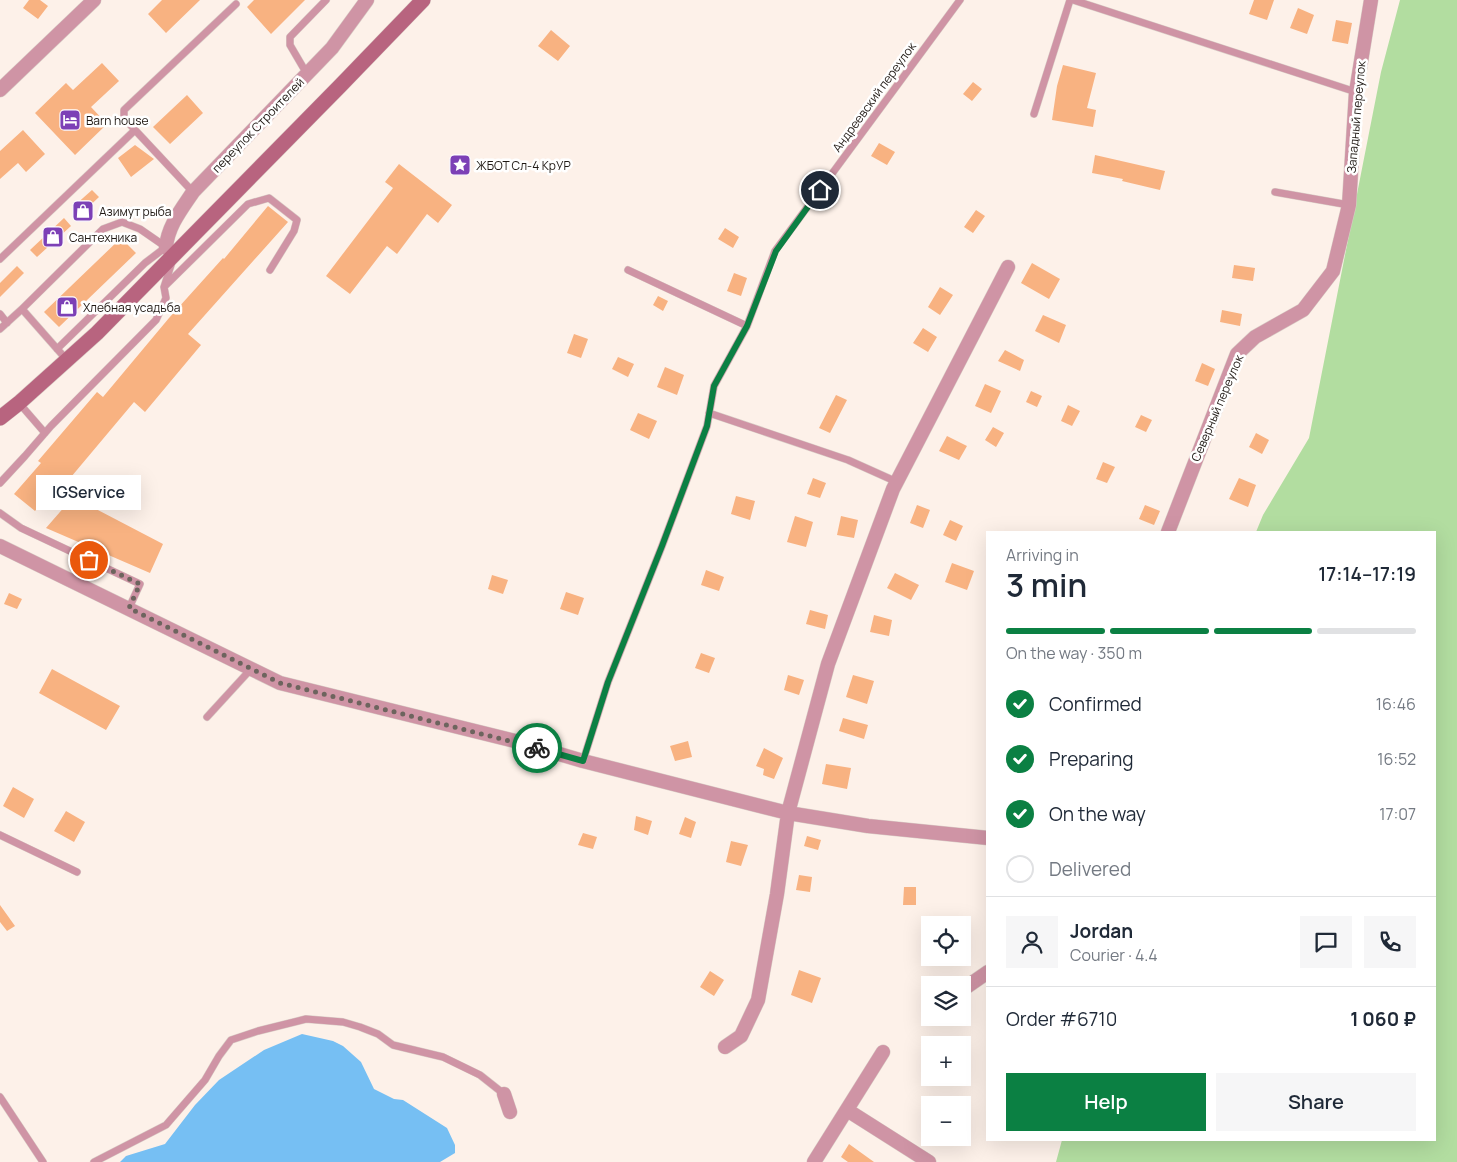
<!DOCTYPE html>
<meta charset="utf-8">
<style>
:root{--surface:#fff;--page:#f6f6f7;--text:#1f2937;--muted:#747a83;--line:#e0e1e3;--accent:#0b8043}
body{margin:0;font-family:Manrope,sans-serif;background:var(--page);color:var(--text);height:100vh;display:flex;flex-direction:column;font-size:19px;white-space:nowrap}
*{box-sizing:border-box;margin:0}
p{font-size:16px;color:var(--muted)}
.icon{flex:none;width:28px;height:28px;fill:none;stroke:currentColor;stroke-width:2;stroke-linecap:round;stroke-linejoin:round}
.map{position:relative;flex:1;overflow:hidden}
.sheet{position:absolute;left:986px;top:531px;width:450px;height:610px;display:flex;flex-direction:column;background:var(--surface);border-radius:0px;box-shadow:0 5px 20px #0002}
.sheet>*{flex:none}
.fabs{position:absolute;left:921px;top:916px;display:grid;gap:10px}
.fabs a{display:grid;place-items:center;width:50px;height:50px;border-radius:0px;background:var(--surface);box-shadow:0 5px 20px #0002;font-size:25px}
.pin{position:absolute;display:grid;place-items:center;width:42px;height:42px;color:#fff;margin:-21px;border:2px solid #fff;border-radius:50%;box-shadow:0 1px 5px #0007}
.courier{position:absolute;display:grid;place-items:center;width:50px;height:50px;margin:-25px;border:4px solid #0b8043;border-radius:50%;background:#fff;color:#222;box-shadow:0 1px 6px #0007}
.bubble{position:absolute;height:35px;border-radius:0px;background:var(--surface);box-shadow:0 5px 20px #0002;font-size:16px;font-weight:600;line-height:35px;text-align:center}
.summary em{font-style:normal;font-weight:600}
.summary div{display:flex;flex-direction:column-reverse}
.summary{display:flex;align-items:center;justify-content:space-between;height:85px;padding:0 20px}
h1{font-size:32px;font-weight:600;line-height:38px}
.bar{display:grid;grid-template-columns:repeat(4,1fr);gap:8px 5px;align-content:center;height:60px;padding:0 20px}
.bar i{height:6px;border-radius:4px;background:var(--line)}
.bar .on{background:var(--accent)}
.bar p{grid-column:span 4}
.line{display:flex;align-items:center;gap:12px;padding:0 20px;border-top:1px solid var(--line)}
.line div{flex:1}
.round{display:grid;place-items:center;flex:none;width:52px;height:52px;border-radius:0px;background:var(--page)}
ol{padding:0 20px;list-style:none}
li{display:flex;align-items:center;gap:15px;height:55px}
li p{margin-inline-start:auto}
li .icon{padding:5px;border-radius:50%;background:var(--accent);color:#fff;stroke-width:4}
li:last-child{color:var(--muted)}
li i{width:28px;height:28px;border:2px solid var(--line);border-radius:50%}
.button{display:flex;gap:10px;margin-top:auto;padding:10px 20px}
.button a{flex:1;height:58px;border-radius:0px;background:var(--accent);color:#fff;font-size:20px;font-weight:600;line-height:58px;text-align:center}
.button a+a{background:var(--page);color:var(--text)}
.map>svg:first-child{display:block}
.green{fill:#b2dda0}
.water{fill:#76bff3}
.building{fill:#f8b281}
.lines{fill:none;stroke-linecap:round;stroke-linejoin:round}
.lane-casing{stroke:#d9cec7;stroke-width:8}
.street-casing{stroke:#d9cec7;stroke-width:15}
.secondary-casing{stroke:#d9cec7;stroke-width:16}
.lane{stroke:#cf94a5;stroke-width:7}
.street{stroke:#cf94a5;stroke-width:14}
.secondary{stroke:#b8647f;stroke-width:15}
.done{stroke:#6d645e;stroke-width:5;stroke-dasharray:0 9}
.route{stroke:#0b8043;stroke-width:6}
.labels{text-anchor:middle;dominant-baseline:central;stroke-width:5;stroke-linejoin:round;paint-order:stroke}
.street-label{font-size:12px;fill:#1f1813;stroke:#fff}
.poi-label{font-size:12px;fill:#1f1813;stroke:#fff;text-anchor:start}
</style>
<div class="map">
<svg width="1457" height="1162" viewBox="0 0 1457 1162">
<rect width="100%" height="100%" fill="#fdf1e9"/>
<path class="green" d="M 1400,0 L 1457,0 L 1457,1162 L 1056,1162 L 1062,1140 L 1435,1140 L 1435,532 L 1256,532 L 1263,515 L 1309,438 L 1381,72 Z"/>
<path class="water" d="M 302,1034 L 333,1041 L 343,1046 L 361,1062 L 374,1089 L 394,1099 L 403,1100 L 447,1128 L 455,1145 L 455,1153 L 440,1162 L 120,1162 L 126,1156 L 165,1144 L 195,1105 L 219,1080 L 264,1050 Z"/>
<path class="building" d="M 29,0 L 40,0 L 48,6 L 38,19 L 23,8 Z
M 162,0 L 200,0 L 166,33 L 148,14 Z
M 254,0 L 305,0 L 271,34 L 247,7 Z
M 1254,0 L 1274,0 L 1267,20 L 1249,14 Z
M 1298,8 L 1314,15 L 1307,34 L 1290,28 Z
M 1336,20 L 1352,23 L 1348,44 L 1332,41 Z
M 551,30 L 570,46 L 558,61 L 538,46 Z
M 102,63 L 119,81 L 91,107 L 107,124 L 75,155 L 35,113 L 66,83 L 73,90 Z
M 1063,65 L 1096,73 L 1087,108 L 1096,110 L 1093,127 L 1052,120 L 1057,86 Z
M 973,82 L 982,89 L 972,101 L 963,94 Z
M 187,95 L 203,113 L 170,144 L 153,127 Z
M 23,130 L 45,154 L 26,172 L 18,163 L 0,179 L 0,151 Z
M 879,143 L 895,152 L 887,165 L 871,156 Z
M 135,145 L 154,159 L 131,177 L 118,158 Z
M 1095,155 L 1165,171 L 1160,190 L 1122,181 L 1123,179 L 1092,173 Z
M 399,164 L 452,205 L 438,223 L 427,214 L 397,254 L 387,246 L 350,294 L 326,276 L 393,188 L 385,182 Z
M 92,190 L 99,197 L 81,214 L 74,206 Z
M 268,206 L 288,222 L 188,334 L 201,345 L 145,412 L 134,402 L 66,483 L 62,480 L 35,511 L 14,494 L 41,463 L 38,461 L 97,392 L 103,397 L 169,318 L 223,258 L 224,259 Z
M 976,210 L 985,216 L 973,233 L 964,227 Z
M 64,218 L 71,226 L 37,257 L 30,250 Z
M 725,228 L 739,237 L 733,248 L 718,239 Z
M 121,238 L 136,253 L 59,327 L 44,312 Z
M 1032,263 L 1060,279 L 1049,299 L 1021,283 Z
M 1234,265 L 1255,268 L 1253,281 L 1232,278 Z
M 17,266 L 24,273 L 0,297 L 0,283 Z
M 734,273 L 747,278 L 741,296 L 727,291 Z
M 940,287 L 953,295 L 940,315 L 928,307 Z
M 658,296 L 668,301 L 663,311 L 653,305 Z
M 1222,310 L 1242,314 L 1240,326 L 1220,322 Z
M 1043,315 L 1066,325 L 1059,343 L 1035,331 Z
M 923,328 L 937,337 L 928,352 L 913,343 Z
M 574,334 L 588,339 L 581,358 L 567,353 Z
M 1005,350 L 1024,360 L 1020,371 L 998,361 Z
M 618,357 L 634,364 L 628,377 L 612,369 Z
M 1202,363 L 1215,369 L 1208,386 L 1195,381 Z
M 665,367 L 684,375 L 677,395 L 657,387 Z
M 985,384 L 1001,391 L 991,413 L 975,406 Z
M 1031,391 L 1042,396 L 1037,407 L 1026,402 Z
M 836,395 L 847,400 L 830,433 L 819,428 Z
M 1068,405 L 1080,411 L 1072,426 L 1061,421 Z
M 638,413 L 657,421 L 649,439 L 630,430 Z
M 1141,415 L 1152,420 L 1146,432 L 1135,427 Z
M 993,427 L 1004,433 L 996,447 L 985,440 Z
M 1256,433 L 1269,440 L 1262,454 L 1249,447 Z
M 947,436 L 967,446 L 959,460 L 939,451 Z
M 1103,462 L 1115,467 L 1107,483 L 1096,479 Z
M 813,478 L 826,483 L 820,498 L 807,494 Z
M 1239,478 L 1256,485 L 1248,507 L 1229,499 Z
M 736,496 L 755,501 L 750,520 L 731,514 Z
M 73,497 L 163,544 L 150,573 L 46,528 Z
M 917,505 L 930,510 L 923,528 L 910,523 Z
M 1145,505 L 1160,511 L 1154,525 L 1139,519 Z
M 795,516 L 813,522 L 806,547 L 787,542 Z
M 841,516 L 858,520 L 854,538 L 837,535 Z
M 950,520 L 963,526 L 956,541 L 943,535 Z
M 952,563 L 974,571 L 967,590 L 945,582 Z
M 706,570 L 724,577 L 719,591 L 701,585 Z
M 895,573 L 919,585 L 911,600 L 887,588 Z
M 492,575 L 508,580 L 503,594 L 488,589 Z
M 566,592 L 584,598 L 578,615 L 560,609 Z
M 9,593 L 22,599 L 17,609 L 4,604 Z
M 810,610 L 828,615 L 825,629 L 806,624 Z
M 874,615 L 892,620 L 889,636 L 870,632 Z
M 701,653 L 715,658 L 709,673 L 695,668 Z
M 52,669 L 120,706 L 106,730 L 39,693 Z
M 788,675 L 804,680 L 799,695 L 784,690 Z
M 853,675 L 874,681 L 867,704 L 846,697 Z
M 843,718 L 868,725 L 864,739 L 839,731 Z
M 688,741 L 692,757 L 675,761 L 670,746 Z
M 764,748 L 783,758 L 774,779 L 763,775 L 764,769 L 756,766 Z
M 826,764 L 851,768 L 847,789 L 822,784 Z
M 13,787 L 34,799 L 24,818 L 3,806 Z
M 66,811 L 85,822 L 74,842 L 54,831 Z
M 636,816 L 652,821 L 648,835 L 634,830 Z
M 685,817 L 696,822 L 691,838 L 679,834 Z
M 583,833 L 597,837 L 593,849 L 578,845 Z
M 807,836 L 821,840 L 818,850 L 804,846 Z
M 731,841 L 748,845 L 741,866 L 726,862 Z
M 799,875 L 812,877 L 810,892 L 796,890 Z
M 904,887 L 916,887 L 916,905 L 903,905 Z
M 0,905 L 15,926 L 7,931 L 0,922 Z
M 799,970 L 821,978 L 812,1003 L 791,995 Z
M 710,971 L 724,980 L 714,996 L 700,987 Z
M 849,1144 L 874,1162 L 848,1162 L 841,1157 Z"/>
<g class="lines">
<g class="lane-casing">
<path id="lane" d="M 1073,0 L 1356,92
M 307,74 L 290,45 L 290,37 L 326,0
M 1034,114 L 1070,0
M 135,130 L 124,118 L 124,110 L 236,4
M 1275,192 L 1349,205
M 0,259 L 135,130 L 193,192
M 628,270 L 747,326
M 165,286 L 248,204 L 269,198 L 297,220 L 294,231 L 270,270
M 0,314 L 7,323
M 0,329 L 22,309
M 57,349 L 145,263 L 166,247 L 140,229 L 122,222 L 103,229 L 22,309 L 66,359
M 19,403 L 45,433
M 709,413 L 848,460 L 897,482
M 0,483 L 25,456 L 51,426 L 156,320 L 166,298 L 164,287 L 172,262
M 0,513 L 21,528 L 140,584 L 129,608
M 207,717 L 251,669
M 583,761 L 608,682 L 662,546 L 707,426 L 714,386 L 747,326 L 775,251 L 960,0
M 0,835 L 77,872
M 0,1097 L 43,1162
M 94,1162 L 166,1125 L 205,1080 L 219,1056 L 231,1040 L 258,1031 L 306,1019 L 343,1022 L 360,1027 L 378,1034 L 393,1045 L 443,1057 L 480,1075 L 504,1094"/>
</g>
<g class="street-casing">
<path id="street" d="M 0,90 L 94,0
M 174,255 L 166,247 C 168,226 181,210 193,192 L 332,48 L 367,0
M 1168,532 L 1237,354 L 1255,337 L 1303,310 L 1333,271 L 1349,205 L 1356,92 L 1371,0
M 0,546 L 280,683 L 515,741 L 583,761 L 788,813 L 868,826 L 988,838
M 962,990 L 988,972
M 725,1047 L 741,1036 L 758,1000 L 777,894 L 788,813 L 828,664 L 893,489 L 1008,267
M 504,1094 L 510,1112
M 847,1110 L 929,1162
M 814,1162 L 883,1052"/>
</g>
<g class="secondary-casing">
<path id="secondary" d="M 0,418 L 19,403 L 97,333 L 340,86 L 423,0"/>
</g>
<use href="#lane" class="lane"/>
<use href="#street" class="street"/>
<use href="#secondary" class="secondary"/>
</g>
<g class="lines">
<path class="done" d="M 89,560 L 140,584 L 129,608 L 280,683 L 537,748"/>
<path class="route" d="M 537,748 L 583,761 L 608,682 L 662,546 L 707,426 L 714,386 L 747,326 L 776,251 L 820,190"/>
</g>
<defs>
<g id="hotel-square" transform="scale(1.125)"><rect x="-9" y="-9" width="18" height="18" rx="4" fill="#7c40b6" stroke="#fff"/><path d="M-6-4.5h1.5V1H6V5H4.5V3h-9V5H-6ZM-4 0a1.8 1.8 0 1 1 3.6 0ZM.5 0V-2.5h3Q6-2.5 6 0Z" fill="#fff"/></g>
<g id="sight-square" transform="scale(1.125)"><rect x="-9" y="-9" width="18" height="18" rx="4" fill="#7c40b6" stroke="#fff"/><path d="M0-6L1.8-2.2L6-1.7L2.9 1.2L3.7 5.4L0 3.3L-3.7 5.4L-2.9 1.2L-6-1.7L-1.8-2.2Z" fill="#fff"/></g>
<g id="shop-square" transform="scale(1.125)"><rect x="-9" y="-9" width="18" height="18" rx="4" fill="#7c40b6" stroke="#fff"/><path d="M-5-2.5h2.3a2.7 3.5 0 0 1 5.4 0H5L5.5 6h-11ZM-1.5-2.5h3a1.5 2.3 0 0 0-3 0Z" fill="#fff"/></g>
</defs>
<g fill-rule="evenodd">
<use href="#hotel-square" x="70" y="120"/>
<use href="#sight-square" x="460" y="165"/>
<use href="#shop-square" x="83" y="211"/>
<use href="#shop-square" x="53" y="237"/>
<use href="#shop-square" x="67" y="307"/>
</g>
<g class="labels">
<g class="street-label">
<text transform="translate(874 97) rotate(-54)">Андреевский переулок</text>
<text transform="translate(1356 117) rotate(-85)">Западный переулок</text>
<text transform="translate(258 125) rotate(-46)">переулок Строителей</text>
<text transform="translate(1217 408) rotate(-67)">Северный переулок</text>
</g>
<g class="poi-label">
<text x="86" y="120">Barn house</text>
<text x="476" y="165">ЖБОТ Сл-4 КрУР</text>
<text x="99" y="211">Азимут рыба</text>
<text x="69" y="237">Сантехника</text>
<text x="83" y="307">Хлебная усадьба</text>
</g>
</g>
</svg>
<div class="fabs">
<a><svg class="icon" aria-label="locate" viewBox="0 0 24 24"><circle cx="12" cy="12" r="6"/><path d="M12 2v4M12 18v4M2 12h4M18 12h4"/></svg></a>
<a><svg class="icon" aria-label="layers" viewBox="0 0 24 24"><path d="M12 4l9 5-9 5-9-5zM3 14l9 5 9-5"/></svg></a>
<a>+</a>
<a>−</a>
</div>
<div class="pin" style="left:89px;top:560px;background:#ea580c"><svg class="icon" aria-label="bag" viewBox="0 0 24 24"><path d="M5 8h14l-1 12H6zM9 8a3 3 0 0 1 6 0"/></svg></div>
<div class="pin" style="left:820px;top:190px;background:#1f2937"><svg class="icon" aria-label="home" viewBox="0 0 24 24"><path d="M3 11l9-7 9 7M6 9v11h12V9"/></svg></div>
<div class="courier" style="left:537px;top:748px"><svg class="icon" aria-label="bike" viewBox="0 0 24 24"><circle cx="6" cy="16" r="4"/><circle cx="18" cy="16" r="4"/><path d="M6 16l4-8h5l3 8M10 8l3 8H6M13 5h3"/></svg></div>
<div class="bubble" style="left:36px;top:475px;width:105px">IGService</div>
<section class="sheet">
<div class="summary"><div><h1>3 min</h1><p>Arriving in</p></div><em>17:14–17:19</em></div>
<div class="bar"><i class="on"></i><i class="on"></i><i class="on"></i><i></i><p>On the way · 350 m</p></div>
<ol>
<li><svg class="icon" aria-label="check" viewBox="0 0 24 24"><path d="M5 12l5 5 9-10"/></svg>Confirmed<p>16:46</p></li>
<li><svg class="icon" aria-label="check" viewBox="0 0 24 24"><path d="M5 12l5 5 9-10"/></svg>Preparing<p>16:52</p></li>
<li><svg class="icon" aria-label="check" viewBox="0 0 24 24"><path d="M5 12l5 5 9-10"/></svg>On the way<p>17:07</p></li>
<li><i></i>Delivered</li>
</ol>
<div class="line" style="height:90px"><a class="round"><svg class="icon" aria-label="person" viewBox="0 0 24 24"><circle cx="12" cy="8" r="4"/><path d="M4 21q1-7 8-7t8 7"/></svg></a><div><b>Jordan</b><p>Courier · 4.4</p></div><a class="round"><svg class="icon" aria-label="chat" viewBox="0 0 24 24"><path d="M4 5h16v11H9l-5 4z"/></svg></a><a class="round"><svg class="icon" aria-label="phone" viewBox="0 0 24 24"><path d="M5 4h4l2 5-3 2q2 4 5 5l2-3 5 2v4C11 20 4 13 5 4z"/></svg></a></div>
<div class="line" style="height:65px"><div>Order #6710</div><b>1 060 ₽</b></div>
<div class="button"><a>Help</a><a>Share</a></div>
</section>
</div>
